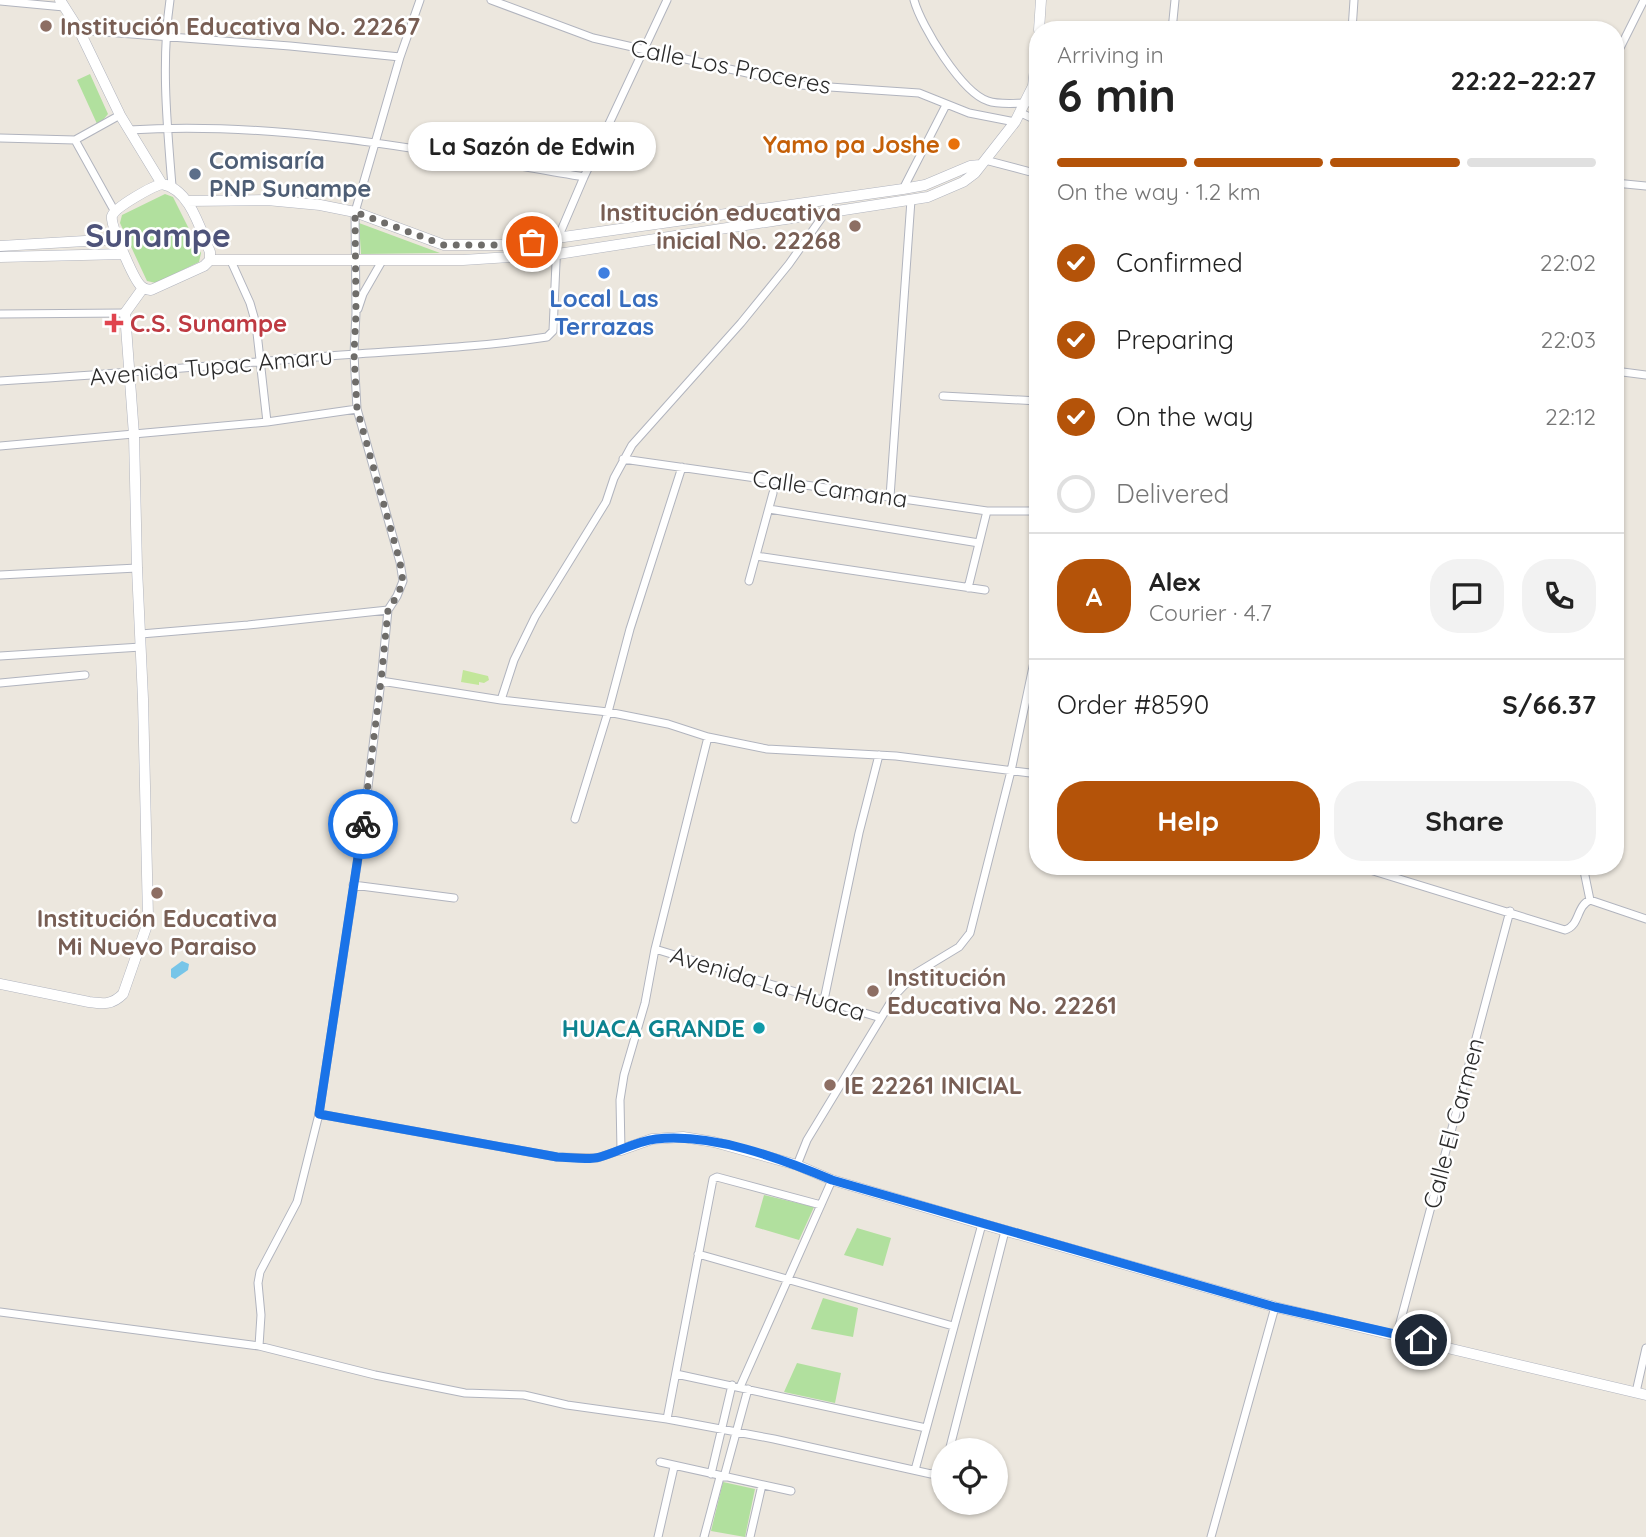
<!DOCTYPE html>
<meta charset="utf-8">
<style>
:root{--surface:#fff;--page:#f2f2f2;--text:#222;--muted:#767676;--line:#e0e0e0;--accent:#b45309}
body{margin:0;font-family:Quicksand,sans-serif;background:var(--page);color:var(--text);height:100vh;display:flex;flex-direction:column;font-size:26px;white-space:nowrap}
*{box-sizing:border-box;margin:0}
p{font-size:23px;color:var(--muted)}
.icon{flex:none;width:38px;height:38px;fill:none;stroke:currentColor;stroke-width:2;stroke-linecap:round;stroke-linejoin:round}
.map{position:relative;flex:1;overflow:hidden}
.sheet{position:absolute;left:1029px;top:21px;width:595px;height:854px;display:flex;flex-direction:column;background:var(--surface);border-radius:28px;box-shadow:0 2px 5px #0004}
.sheet>*{flex:none}
.controls{position:absolute;left:931px;top:1438px;display:grid;gap:14px}
.controls a{display:grid;place-items:center;width:77px;height:77px;border-radius:50%;background:var(--surface);box-shadow:0 2px 5px #0004;font-size:35px}
.pin{position:absolute;display:grid;place-items:center;width:60px;height:60px;color:#fff;margin:-30px;border:4px solid #fff;border-radius:50%;box-shadow:0 2px 7px #0007}
.courier{position:absolute;display:grid;place-items:center;width:70px;height:70px;margin:-35px;border:5px solid #1a73e8;border-radius:50%;background:#fff;color:#222;box-shadow:0 2px 9px #0007}
.bubble{position:absolute;height:49px;border-radius:24px;background:var(--surface);box-shadow:0 2px 5px #0004;font-size:23px;font-weight:700;line-height:49px;text-align:center}
.head em{font-style:normal;font-weight:700}
.head div{display:flex;flex-direction:column-reverse}
.head{display:flex;align-items:center;justify-content:space-between;height:119px;padding:0 28px}
h1{font-size:46px;font-weight:700;line-height:52px}
.bar{display:grid;grid-template-columns:repeat(4,1fr);gap:10px 7px;align-content:center;height:84px;padding:0 28px}
.bar i{height:9px;border-radius:5px;background:var(--line)}
.bar .current{background:var(--accent)}
.bar p{grid-column:span 4}
.line{display:flex;align-items:center;gap:18px;padding:0 28px;border-top:2px solid var(--line)}
.line div{flex:1}
.round{display:grid;place-items:center;flex:none;width:74px;height:74px;border-radius:28px;background:var(--page)}
ol{padding:0 28px;list-style:none}
li{display:flex;align-items:center;gap:21px;height:77px}
li p{margin-inline-start:auto}
li .icon{padding:7px;border-radius:50%;background:var(--accent);color:#fff;stroke-width:4}
li:last-child{color:var(--muted)}
li i{width:38px;height:38px;border:4px solid var(--line);border-radius:50%}
.primary-button{display:flex;gap:14px;margin-top:auto;padding:14px 28px}
.primary-button a{flex:1;height:80px;border-radius:28px;background:var(--accent);color:#fff;font-size:28px;font-weight:700;line-height:80px;text-align:center}
.primary-button a+a{background:var(--page);color:var(--text)}
.map>svg:first-child{display:block}
.green{fill:#b1e09e}
.pitch{fill:#c2e69a}
.water{fill:#77c5e8}
.lines{fill:none;stroke-linecap:round;stroke-linejoin:round}
.street-casing{stroke:#b1b4be;stroke-width:9}
.secondary-casing{stroke:#b1b4be;stroke-width:11}
.street{stroke:#fff;stroke-width:7}
.secondary{stroke:#fff;stroke-width:10}
.done{stroke:#6f6d6a;stroke-width:7;stroke-dasharray:0 12.6}
.route{stroke:#1a73e8;stroke-width:9}
.education-dot{fill:#8d6e63;stroke:#fff;stroke-width:2.5}
.food-dot{fill:#e8710a;stroke:#fff;stroke-width:2.5}
.service-dot{fill:#5c6f8a;stroke:#fff;stroke-width:2.5}
.shop-dot{fill:#3f7fe0;stroke:#fff;stroke-width:2.5}
.health-dot{fill:#e0444e;stroke:#fff;stroke-width:2.5}
.culture-dot{fill:#0f9aa8;stroke:#fff;stroke-width:2.5}
.labels{text-anchor:middle;dominant-baseline:central;stroke-width:5;stroke-linejoin:round;paint-order:stroke}
.education-label{font-size:24px;font-weight:bold;fill:#785e54;stroke:#fff;text-anchor:start}
.street-label{font-size:24px;fill:#2b2b2b;stroke:#fff}
.food-label{font-size:24px;font-weight:bold;fill:#c56008;stroke:#fff;text-anchor:end}
.service-label{font-size:24px;font-weight:bold;fill:#4e5e75;stroke:#fff;text-anchor:start}
.shop-label{font-size:24px;font-weight:bold;fill:#366cbe;stroke:#fff}
.health-label{font-size:24px;font-weight:bold;fill:#be3a42;stroke:#fff;text-anchor:start}
.culture-label{font-size:24px;font-weight:bold;fill:#0d838f;stroke:#fff;text-anchor:end}
.district-label{font-size:32px;font-weight:bold;fill:#4e537a;stroke:#fff}
</style>
<div class="map">
<svg width="1646" height="1537" viewBox="0 0 1646 1537">
<rect width="100%" height="100%" fill="#ece7de"/>
<path class="green" d="M 90,74 L 108,114 L 98,126 L 77,80 Z
M 165,194 L 173,197 L 201,253 L 199,262 L 156,283 L 147,281 L 120,223 L 122,215 Z
M 359,223 L 440,253 L 361,254 Z
M 764,1195 L 814,1207 L 799,1240 L 755,1227 Z
M 857,1228 L 891,1238 L 883,1266 L 844,1255 Z
M 823,1298 L 858,1308 L 853,1337 L 811,1329 Z
M 797,1363 L 841,1373 L 835,1403 L 784,1392 Z
M 723,1482 L 755,1489 L 745,1537 L 711,1531 Z"/>
<path class="pitch" d="M 463,670 L 488,676 L 489,680 L 484,683 L 479,682 L 479,685 L 461,682 Z"/>
<path class="water" d="M 182,961 L 189,964 L 188,970 L 175,979 L 171,977 L 171,969 Z"/>
<g class="lines">
<g class="street-casing">
<path id="street" d="M 170,0 C 161,62 167,124 172,186
M 491,0 L 593,38 L 800,85 L 919,93 L 969,113 L 1015,122
M 914,0 C 921,26 962,93 988,101 C 999,105 1015,103 1027,103
M 0,1 L 64,7
M 79,30 L 290,46 L 400,57
M 1172,30 L 1175,0
M 1352,30 L 1354,0
M 1615,58 L 1644,0
M 1021,113 L 1038,121
M 129,130 C 280,120 435,152 584,177
M 0,138 L 75,140 L 120,115
M 75,140 L 115,212
M 985,160 L 1038,174
M 1615,183 L 1646,186
M 903,189 L 946,105
M 231,261 L 250,303 L 256,324 L 267,422
M 358,309 L 363,294 L 382,261
M 0,314 L 125,313
M 1615,371 L 1646,375
M 0,381 C 110,375 220,365 329,356 C 402,350 475,348 547,337 L 553,331 L 557,240 L 584,177 L 667,0
M 943,396 L 1038,401
M 0,446 L 267,422 L 357,409
M 623,459 L 987,511 L 1038,511
M 890,497 L 911,200
M 769,509 L 979,543
M 756,556 L 985,590
M 0,575 L 137,568
M 749,581 L 773,493
M 968,588 L 987,511
M 141,634 L 248,625 L 388,610
M 0,656 L 141,647
M 381,681 L 501,700 L 608,712 L 668,724 L 708,737 L 767,749 L 896,756 L 1038,774
M 0,683 L 85,675
M 501,700 L 514,660 L 535,617 L 606,502 L 614,478 L 632,445 L 741,323 L 789,264 L 825,213 L 830,200
M 575,819 L 608,712 L 630,629 L 682,467
M 1357,866 L 1565,930 C 1580,926 1576,906 1590,900 L 1646,919
M 1583,866 L 1590,900
M 353,885 L 454,898
M 655,949 L 881,1018
M 824,1000 L 859,833 L 879,755
M 319,1114 L 557,1157 L 597,1158 L 621,1150 L 620,1100 L 624,1075 L 645,1003 L 655,949 L 708,737
M 797,1165 L 807,1140 L 895,995 L 916,973 L 959,947 L 970,933 L 1011,771 L 1038,643
M 698,1254 L 953,1326
M 0,1312 L 259,1346 L 375,1375 L 465,1393 L 524,1395 L 567,1405 L 667,1419 L 774,1439 L 931,1474 L 943,1469
M 1397,1334 L 1510,911
M 259,1346 L 261,1315 L 258,1283 L 260,1272 L 297,1202 L 319,1114 L 364,819 L 381,681 L 388,610 L 397,596 L 403,581 L 400,562 L 357,409 L 354,354 L 356,313 L 355,212 L 400,57 L 420,0
M 676,1374 L 926,1428
M 740,1387 L 832,1180
M 1636,1392 L 1646,1348
M 667,1419 L 713,1179 L 717,1177 L 821,1205
M 949,1451 L 1005,1231
M 660,1462 L 791,1491
M 915,1470 L 982,1224
M 711,1474 L 732,1385
M 724,1477 L 748,1389
M 658,1537 L 674,1467
M 704,1537 L 720,1477
M 750,1537 L 762,1485
M 1211,1537 L 1275,1307"/>
</g>
<g class="secondary-casing">
<path id="secondary" d="M 60,0 L 79,30 L 120,115 L 162,184
M 1039,30 L 1041,0
M 162,184 C 190,189 200,229 210,252 L 210,260 L 204,266 L 151,290 C 146,289 145,290 141,286 C 134,280 110,225 112,216 C 115,207 153,186 162,184 Z
M 186,201 L 267,200 L 320,205 L 355,212 L 444,245 L 507,245 L 903,189 L 925,185 L 970,166 L 980,165
M 0,246 L 119,239
M 0,257 L 124,254
M 210,260 L 463,260 L 558,254 L 928,197 L 963,182 L 975,173 L 1015,122 L 1033,86 L 1038,42
M 0,984 L 89,1002 C 104,1004 112,1005 123,994 L 146,928 L 148,917 L 143,699 L 137,568 L 134,435 L 125,313 L 143,288
M 621,1150 L 652,1139 L 683,1137 L 714,1142 L 797,1165 L 832,1180 L 982,1224 L 1275,1307 L 1646,1395"/>
</g>
<use href="#street" class="street"/>
<use href="#secondary" class="secondary"/>
</g>
<g class="lines">
<path class="done" d="M 363,824 L 381,681 L 388,610 L 397,596 L 403,582 L 400,562 L 357,409 L 354,354 L 356,313 L 355,212 L 444,245 L 507,245 L 532,242"/>
<path class="route" d="M 363,824 L 319,1114 L 557,1157 C 570,1157 587,1161 600,1157 C 618,1152 637,1141 656,1139 C 713,1133 780,1158 832,1180 L 1275,1307 L 1421,1340"/>
</g>
<g class="education-dot">
<circle cx="46" cy="26" r="7"/>
<circle cx="855" cy="226" r="7"/>
<circle cx="157" cy="893" r="7"/>
<circle cx="873" cy="991" r="7"/>
<circle cx="830" cy="1085" r="7"/>
</g>
<circle class="food-dot" cx="954" cy="144" r="7"/>
<circle class="service-dot" cx="195" cy="174" r="7"/>
<circle class="shop-dot" cx="604" cy="273" r="7"/>
<path class="health-dot" d="M110.5 312.5h7v7h7v7h-7v7h-7v-7h-7v-7h7z"/>
<circle class="culture-dot" cx="759" cy="1028" r="7"/>
<g class="labels">
<g class="education-label">
<text x="60" y="26">Institución Educativa No. 22267</text>
<text x="841" y="212" text-anchor="end">Institución educativa<tspan x="841" dy="28">inicial No. 22268</tspan></text>
<text x="157" y="918" text-anchor="middle">Institución Educativa<tspan x="157" dy="28">Mi Nuevo Paraiso</tspan></text>
<text x="887" y="977">Institución<tspan x="887" dy="28">Educativa No. 22261</tspan></text>
<text x="844" y="1085">IE 22261 INICIAL</text>
</g>
<g class="street-label">
<text transform="translate(731 66) rotate(11)">Calle Los Proceres</text>
<text transform="translate(211 366) rotate(-5)">Avenida Tupac Amaru</text>
<text transform="translate(830 488) rotate(8)">Calle Camana</text>
<text transform="translate(768 983) rotate(17)">Avenida La Huaca</text>
<text transform="translate(1453 1123) rotate(-75)">Calle El Carmen</text>
</g>
<g class="food-label">
<text x="940" y="144">Yamo pa Joshe</text>
</g>
<g class="service-label">
<text x="209" y="160">Comisaría<tspan x="209" dy="28">PNP Sunampe</tspan></text>
</g>
<g class="shop-label">
<text x="604" y="298">Local Las<tspan x="604" dy="28">Terrazas</tspan></text>
</g>
<g class="health-label">
<text x="130" y="323">C.S. Sunampe</text>
</g>
<g class="culture-label">
<text x="745" y="1028">HUACA GRANDE</text>
</g>
<g class="district-label">
<text x="158" y="235">Sunampe</text>
</g>
</g>
</svg>
<div class="controls">
<a><svg class="icon" aria-label="locate" viewBox="0 0 24 24"><circle cx="12" cy="12" r="6"/><path d="M12 2v4M12 18v4M2 12h4M18 12h4"/></svg></a>
</div>
<div class="pin" style="left:532px;top:242px;background:#ea580c"><svg class="icon" aria-label="bag" viewBox="0 0 24 24"><path d="M5 8h14l-1 12H6zM9 8a3 3 0 0 1 6 0"/></svg></div>
<div class="pin" style="left:1421px;top:1340px;background:#1f2937"><svg class="icon" aria-label="home" viewBox="0 0 24 24"><path d="M3 11l9-7 9 7M6 9v11h12V9"/></svg></div>
<div class="courier" style="left:363px;top:824px"><svg class="icon" aria-label="bike" viewBox="0 0 24 24"><circle cx="6" cy="16" r="4"/><circle cx="18" cy="16" r="4"/><path d="M6 16l4-8h5l3 8M10 8l3 8H6M13 5h3"/></svg></div>
<div class="bubble" style="left:408px;top:122px;width:248px">La Sazón de Edwin</div>
<section class="sheet">
<div class="head"><div><h1>6 min</h1><p>Arriving in</p></div><em>22:22–22:27</em></div>
<div class="bar"><i class="current"></i><i class="current"></i><i class="current"></i><i></i><p>On the way · 1.2 km</p></div>
<ol>
<li><svg class="icon" aria-label="check" viewBox="0 0 24 24"><path d="M5 12l5 5 9-10"/></svg>Confirmed<p>22:02</p></li>
<li><svg class="icon" aria-label="check" viewBox="0 0 24 24"><path d="M5 12l5 5 9-10"/></svg>Preparing<p>22:03</p></li>
<li><svg class="icon" aria-label="check" viewBox="0 0 24 24"><path d="M5 12l5 5 9-10"/></svg>On the way<p>22:12</p></li>
<li><i></i>Delivered</li>
</ol>
<div class="line" style="height:126px"><b class="round" style="background:var(--accent);color:#fff">A</b><div><b>Alex</b><p>Courier · 4.7</p></div><a class="round"><svg class="icon" aria-label="chat" viewBox="0 0 24 24"><path d="M4 5h16v11H9l-5 4z"/></svg></a><a class="round"><svg class="icon" aria-label="phone" viewBox="0 0 24 24"><path d="M5 4h4l2 5-3 2q2 4 5 5l2-3 5 2v4C11 20 4 13 5 4z"/></svg></a></div>
<div class="line" style="height:91px"><div>Order #8590</div><b>S/66.37</b></div>
<div class="primary-button"><a>Help</a><a>Share</a></div>
</section>
</div>
